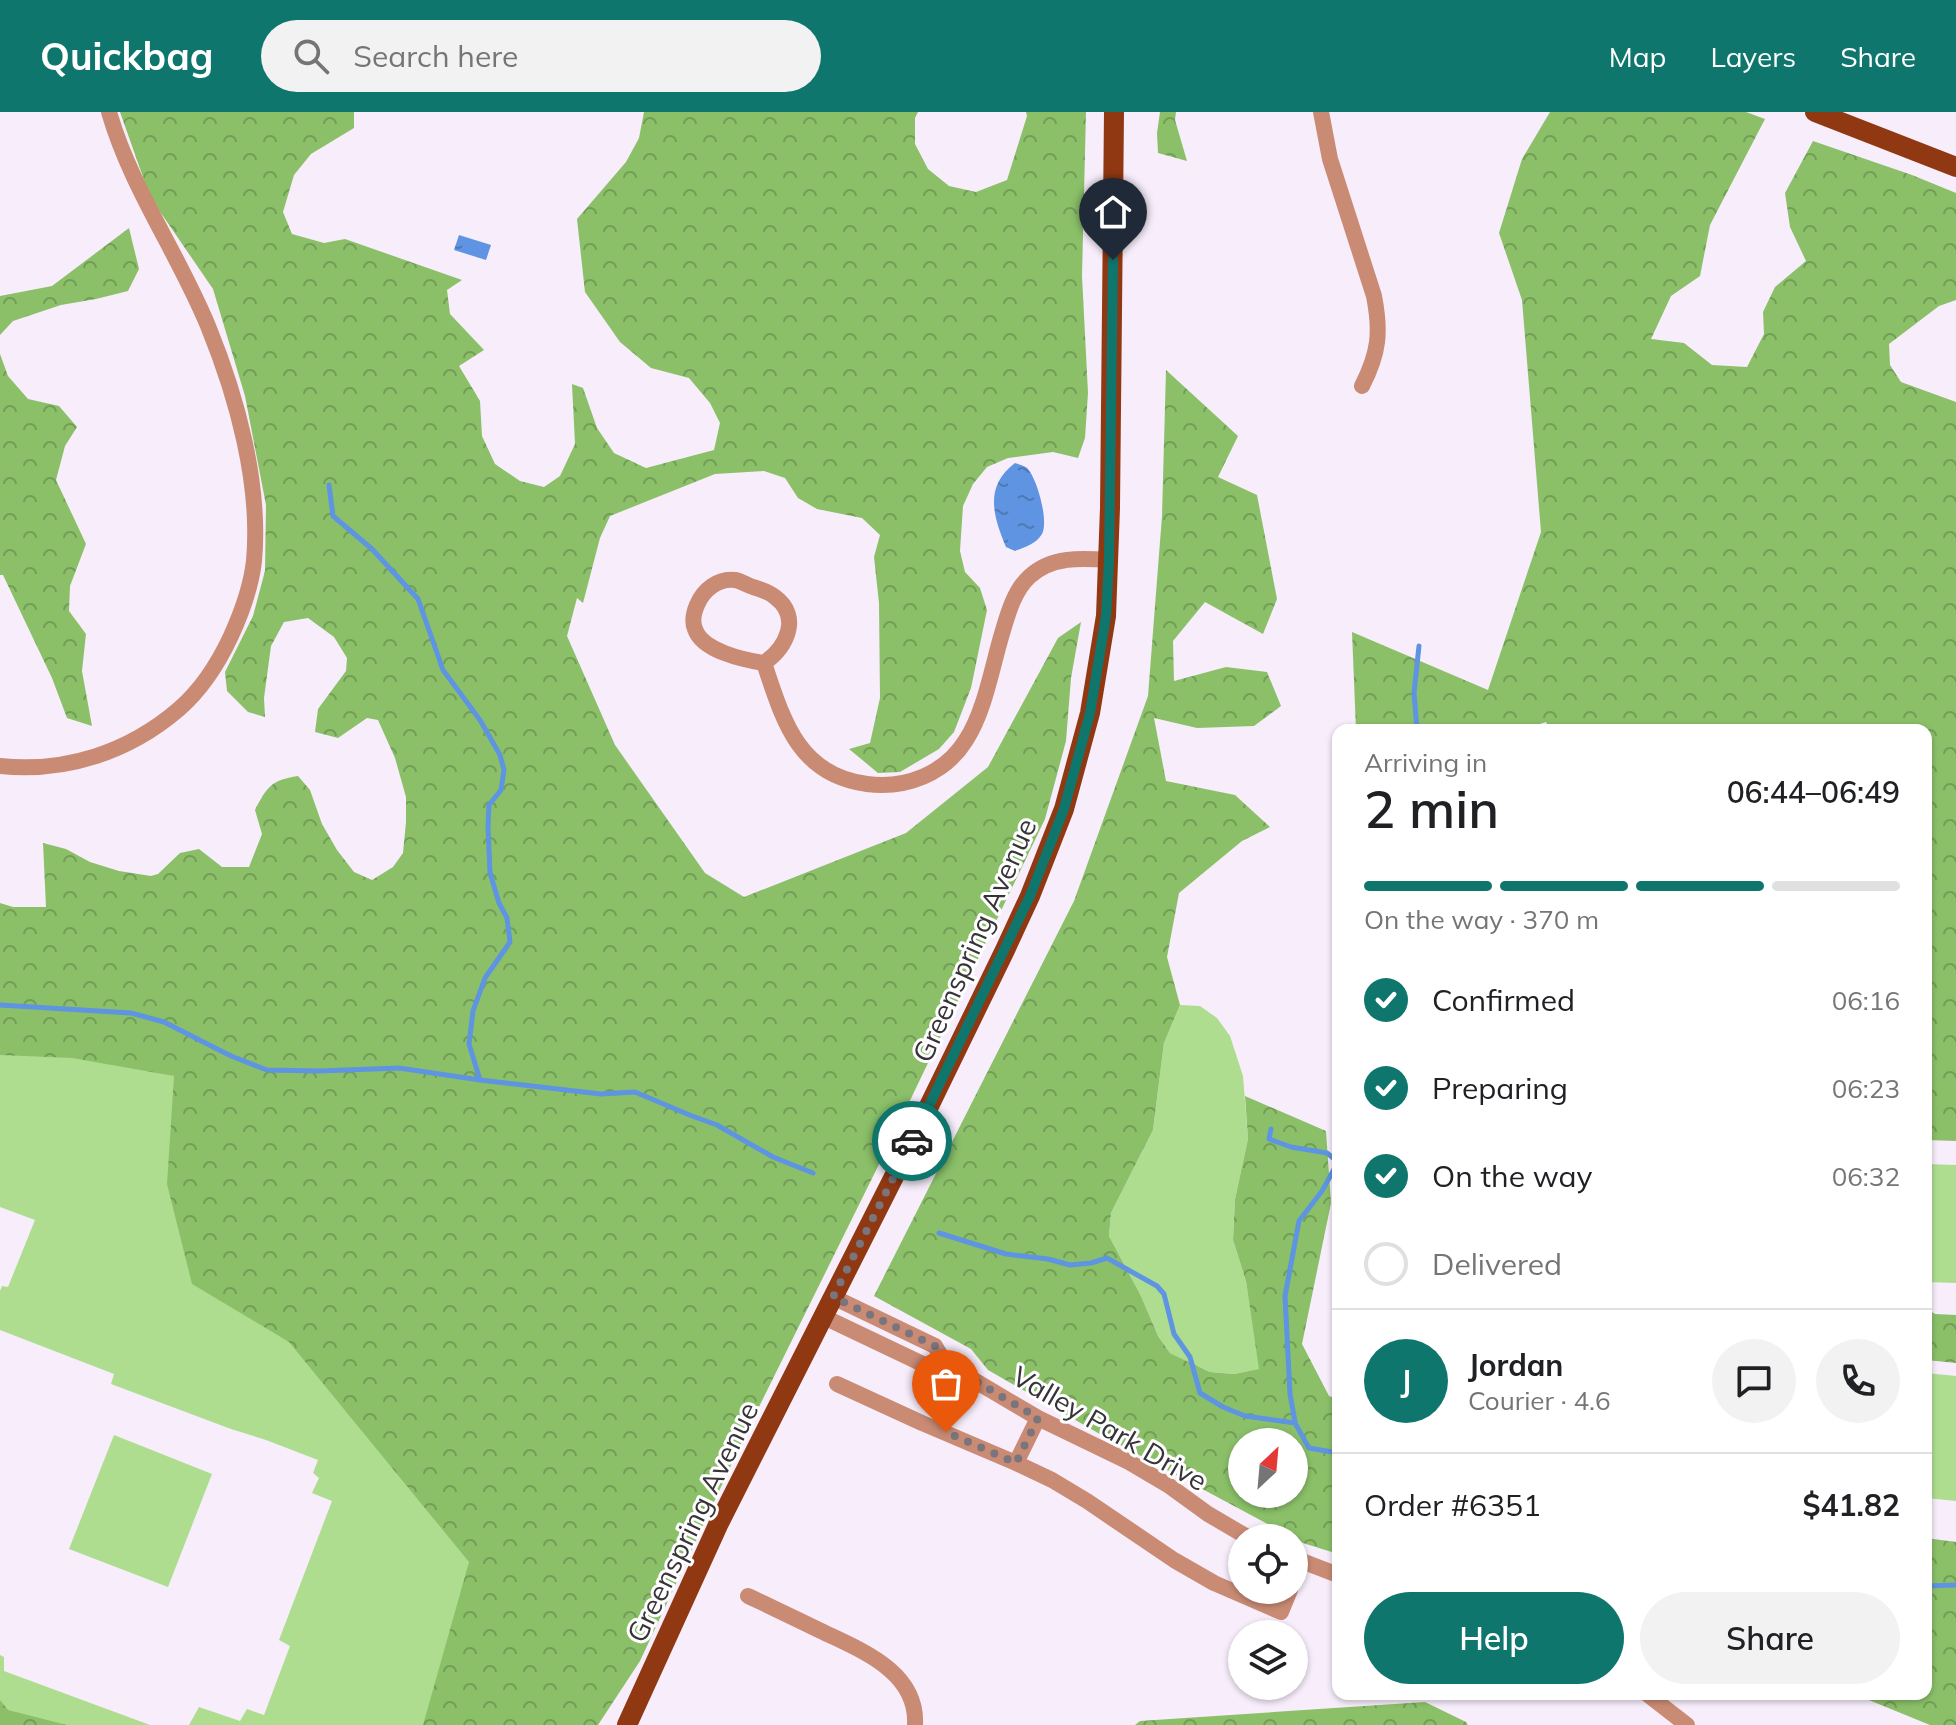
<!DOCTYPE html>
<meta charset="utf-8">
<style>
:root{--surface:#fff;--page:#f2f2f2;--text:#202124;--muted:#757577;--line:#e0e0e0;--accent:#0f766e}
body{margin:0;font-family:Mulish,sans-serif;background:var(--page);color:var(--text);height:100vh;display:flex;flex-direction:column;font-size:30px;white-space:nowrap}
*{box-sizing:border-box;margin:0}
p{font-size:26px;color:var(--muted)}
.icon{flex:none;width:44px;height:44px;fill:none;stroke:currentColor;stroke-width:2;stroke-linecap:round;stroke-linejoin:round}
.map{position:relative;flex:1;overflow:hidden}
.panel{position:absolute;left:1332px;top:612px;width:600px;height:976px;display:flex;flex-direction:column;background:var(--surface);border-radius:16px;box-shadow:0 2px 6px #0004}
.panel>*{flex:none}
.needle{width:52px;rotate:26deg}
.buttons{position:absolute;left:1228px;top:1316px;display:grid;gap:16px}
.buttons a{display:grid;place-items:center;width:80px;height:80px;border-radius:50%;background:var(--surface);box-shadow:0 2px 6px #0004;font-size:40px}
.pin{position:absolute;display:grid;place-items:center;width:68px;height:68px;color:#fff;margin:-82px -34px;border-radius:50% 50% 50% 0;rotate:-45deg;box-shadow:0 0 8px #0007}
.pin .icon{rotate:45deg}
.courier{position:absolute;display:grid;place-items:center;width:80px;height:80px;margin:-40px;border:6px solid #0f766e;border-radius:50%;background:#fff;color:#222;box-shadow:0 2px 10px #0007}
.overview em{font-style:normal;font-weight:600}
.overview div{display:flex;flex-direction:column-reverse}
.overview{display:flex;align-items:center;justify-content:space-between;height:136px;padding:0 32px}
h1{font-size:52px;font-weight:600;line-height:60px}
.bar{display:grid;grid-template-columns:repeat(4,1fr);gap:12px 8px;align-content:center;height:96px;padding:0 32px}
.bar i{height:10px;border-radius:6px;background:var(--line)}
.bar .selected{background:var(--accent)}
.bar p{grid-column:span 4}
.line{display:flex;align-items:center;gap:20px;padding:0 32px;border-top:2px solid var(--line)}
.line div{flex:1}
.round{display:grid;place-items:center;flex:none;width:84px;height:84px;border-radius:42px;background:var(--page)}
ol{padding:0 32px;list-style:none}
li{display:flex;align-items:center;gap:24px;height:88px}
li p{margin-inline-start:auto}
li .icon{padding:8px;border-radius:50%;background:var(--accent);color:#fff;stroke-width:4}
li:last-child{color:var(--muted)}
li i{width:44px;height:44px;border:4px solid var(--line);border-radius:50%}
.primary-button{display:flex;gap:16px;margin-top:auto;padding:16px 32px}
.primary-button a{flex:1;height:92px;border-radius:48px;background:var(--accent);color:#fff;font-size:32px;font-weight:600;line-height:92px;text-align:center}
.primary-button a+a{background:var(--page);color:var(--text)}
header{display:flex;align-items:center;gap:48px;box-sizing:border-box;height:112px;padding:0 40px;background:var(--accent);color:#fff}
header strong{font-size:38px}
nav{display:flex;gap:44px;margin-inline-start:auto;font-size:28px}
.search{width:560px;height:72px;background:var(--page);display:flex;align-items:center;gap:20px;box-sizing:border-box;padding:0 28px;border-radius:44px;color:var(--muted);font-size:30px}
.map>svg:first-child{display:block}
.green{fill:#aedd90}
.forest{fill:url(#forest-crowns);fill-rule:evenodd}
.water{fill:url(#water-ripples)}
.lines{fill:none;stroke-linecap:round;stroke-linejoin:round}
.stream{stroke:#5e94e1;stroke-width:5}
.minor{stroke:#ca8b74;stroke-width:16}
.major{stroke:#903812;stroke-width:20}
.done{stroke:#7a747d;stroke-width:8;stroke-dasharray:0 14.4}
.route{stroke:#0f766e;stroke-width:10}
.labels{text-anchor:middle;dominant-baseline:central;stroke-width:6;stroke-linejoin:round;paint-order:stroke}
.street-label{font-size:28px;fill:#373339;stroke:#fefefe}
</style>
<header>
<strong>Quickbag</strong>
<div class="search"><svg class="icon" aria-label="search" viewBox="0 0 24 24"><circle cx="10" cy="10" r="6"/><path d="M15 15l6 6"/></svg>Search here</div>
<nav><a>Map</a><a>Layers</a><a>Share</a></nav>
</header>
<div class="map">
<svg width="1956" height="1613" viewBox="0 0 1956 1613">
<defs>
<pattern id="forest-crowns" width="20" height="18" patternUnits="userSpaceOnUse" patternTransform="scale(2)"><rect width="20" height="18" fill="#8bc069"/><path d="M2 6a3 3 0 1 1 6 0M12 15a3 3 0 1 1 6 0" fill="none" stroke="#729d57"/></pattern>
<pattern id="water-ripples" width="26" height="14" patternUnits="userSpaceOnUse" patternTransform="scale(2)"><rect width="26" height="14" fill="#5e94e1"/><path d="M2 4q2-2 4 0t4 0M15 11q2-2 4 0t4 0" fill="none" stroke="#4e79b7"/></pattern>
</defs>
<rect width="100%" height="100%" fill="#f7edfb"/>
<path class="green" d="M 218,813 L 591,1613 L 189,1613 L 199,1595 L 240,1609 L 247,1597 L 264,1603 L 290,1534 L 279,1528 L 332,1389 L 312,1381 L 319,1366 L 313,1361 L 318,1348 L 266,1328 L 231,1317 L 111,1272 L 114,1262 L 0,1218 L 0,1179 L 2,1174 L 8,1175 L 35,1108 L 0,1095 L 0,828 Z
M 1180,893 L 1200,894 L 1217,906 L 1230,924 L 1243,964 L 1248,1027 L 1235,1087 L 1233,1128 L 1246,1169 L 1260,1257 L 1234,1262 L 1210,1260 L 1170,1241 L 1158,1224 L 1141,1184 L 1109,1124 L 1111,1101 L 1153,1018 L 1164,931 Z
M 1926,1052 L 1956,1053 L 1956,1171 L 1926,1170 Z
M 1926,1261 L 1956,1264 L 1956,1389 L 1926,1386 Z
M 114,1323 L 212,1362 L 168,1475 L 69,1437 Z
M 0,1543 L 4,1545 L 4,1559 L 150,1613 L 0,1613 Z"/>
<path class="forest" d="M 120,0 L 354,0 L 354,16 L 311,42 L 294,63 L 283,100 L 292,122 L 324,131 L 345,127 L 462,168 L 447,178 L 450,202 L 484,238 L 459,254 L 480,289 L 482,324 L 495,352 L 520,369 L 544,375 L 560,364 L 575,332 L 572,272 L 583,276 L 597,316 L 614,341 L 646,356 L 714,338 L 720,311 L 710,291 L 689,266 L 651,256 L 620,230 L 585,180 L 577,107 L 626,50 L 639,26 L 644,0 L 918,0 L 915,6 L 915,32 L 928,57 L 949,74 L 976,80 L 1007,68 L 1027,4 L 1026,0 L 1086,0 L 1082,164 L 1088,281 L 1085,326 L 1078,346 L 1053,340 L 1008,346 L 987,355 L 973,372 L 963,394 L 960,439 L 965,460 L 980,476 L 987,498 L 971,576 L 954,620 L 939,637 L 900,660 L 878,661 L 849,637 L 870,631 L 880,586 L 879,491 L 874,445 L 880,423 L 862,406 L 817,397 L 798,386 L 785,366 L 764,359 L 715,362 L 610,404 L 600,426 L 583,491 L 577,486 L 567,524 L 615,633 L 705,761 L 744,785 L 906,721 L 988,655 L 1058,526 L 1081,510 L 1071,566 L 1066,629 L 1045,707 L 892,1026 L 747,1319 L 640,1549 L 598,1613 L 423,1613 L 469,1450 L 289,1230 L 192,1172 L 167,1072 L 174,964 L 72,946 L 0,943 L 0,791 L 13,795 L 46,795 L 43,731 L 66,737 L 90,750 L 119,759 L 151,764 L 158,762 L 180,741 L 199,737 L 222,755 L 249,755 L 262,722 L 255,698 C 267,675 271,668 298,664 L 310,678 L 322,712 L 337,738 L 354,760 L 372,768 L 393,755 L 403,741 L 406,710 L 406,685 L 395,646 L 378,608 L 367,606 L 338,626 L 315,620 L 318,597 L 346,559 L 347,546 L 334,525 L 308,506 L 284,510 L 271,534 L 264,586 L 265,605 L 248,600 L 227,579 L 225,560 L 253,504 L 265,459 L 266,393 L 245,284 L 213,177 L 150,85 Z
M 1160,0 L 1176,0 L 1175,8 L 1187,49 L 1158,41 L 1157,21 Z
M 1550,0 L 1746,0 L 1765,7 L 1710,113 L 1700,164 L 1671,184 L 1651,227 L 1684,231 L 1712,253 L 1747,255 L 1764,222 L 1763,200 L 1775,175 L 1806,149 L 1790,115 L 1785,81 L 1813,29 L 1912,63 L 1956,81 L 1956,188 L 1939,194 L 1889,232 L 1890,253 L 1901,270 L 1956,290 L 1956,1029 L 1926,1028 L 1926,618 L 1550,618 L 1546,610 L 1522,618 L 1356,618 L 1352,520 L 1488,578 L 1541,420 L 1522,188 L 1499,121 L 1522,47 Z
M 129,116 L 139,157 L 128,179 L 96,187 L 61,193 L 13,209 L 0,223 L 0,184 L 52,174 Z
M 0,242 L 8,264 L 28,287 L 59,294 L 77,315 L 65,334 L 56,368 L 86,432 L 70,474 L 69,499 L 86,522 L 82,559 L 92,614 L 67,606 L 52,566 L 3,463 L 0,463 Z
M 1166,258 L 1238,324 L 1218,365 L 1257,383 L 1277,487 L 1263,522 L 1205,490 L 1173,529 L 1174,569 L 1226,555 L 1267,560 L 1281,594 L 1254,614 L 1197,616 L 1154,606 L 1166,669 L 1235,683 L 1270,715 L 1242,729 L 1179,781 L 1167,845 L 1180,893 L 1164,931 L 1153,1018 L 1111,1101 L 1109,1124 L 1141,1184 L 1158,1224 L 1170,1241 L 1210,1260 L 1234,1262 L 1259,1257 L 1246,1169 L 1233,1128 L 1235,1087 L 1248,1027 L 1245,984 L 1326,1019 L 1331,1091 L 1302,1232 L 1329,1284 L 1338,1287 L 1338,1442 L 1303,1431 L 1098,1321 L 988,1258 L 971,1237 L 874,1184 L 1074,789 L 1148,584 L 1162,404 ZM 1242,1330 L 1294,1330 L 1294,1382 L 1242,1382 Z
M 1926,1196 L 1935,1202 L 1956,1203 L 1956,1251 L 1926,1248 Z
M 1926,1426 L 1956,1430 L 1956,1613 L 1930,1613 L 1854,1582 L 1926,1582 Z
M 0,1588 L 8,1598 L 67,1613 L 0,1613 Z
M 1425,1590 L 1466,1610 L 1468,1613 L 1135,1613 L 1140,1609 Z"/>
<path class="water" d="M 459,123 L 491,133 L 486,148 L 454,138 Z
M 1015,351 C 1018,352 1024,354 1027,356 C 1037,366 1049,409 1042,422 C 1036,432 1025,435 1015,439 L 1006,435 C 993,404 984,374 1015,351 Z"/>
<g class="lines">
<path class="stream" d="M 329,373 L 333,404 L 372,437 L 418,487 L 443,558 L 480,608 L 500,643 L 504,658 L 501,678 L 489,693 L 488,715 L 490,761 L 499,791 L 507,806 L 510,830 L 485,866 L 473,899 L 469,932 L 480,968
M 1417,618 L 1414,581 L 1419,534
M 0,893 L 131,901 L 164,910 L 231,944 L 267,958 L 320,959 L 399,956 L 480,968 L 601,982 L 635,980 L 692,1004 L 717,1013 L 773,1045 L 813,1061
M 1271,1017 L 1269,1027 L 1291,1035 L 1327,1041 L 1338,1050 L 1322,1079 L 1299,1109 L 1285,1184 L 1290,1282 L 1295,1310
M 939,1121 L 1006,1142 L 1048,1147 L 1070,1153 L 1091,1151 L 1107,1146 L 1157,1174 L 1164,1182 L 1174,1222 L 1190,1245 L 1200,1281 L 1223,1295 L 1245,1304 L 1295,1311 L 1309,1336 L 1338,1341
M 1926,1474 L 1956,1473"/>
<path class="minor" d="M 1321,0 L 1330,47 L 1374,184 C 1381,220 1379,241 1362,274
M 764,551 C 744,548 702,539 695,517 C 692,510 694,500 697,493 C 703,478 718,466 735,468 C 741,469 747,473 753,475 C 760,477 769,480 775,485 C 802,505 786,536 764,551 C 783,608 798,663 867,672 C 906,677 945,662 966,628 C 984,601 992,556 1001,525 C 1007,505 1013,480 1029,465 C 1051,444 1082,446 1109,448
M 0,654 C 66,661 129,640 179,597 C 202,577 218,552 231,524 C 242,500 251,475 254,449 C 261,372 237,285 208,214 C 178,141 131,76 109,0
M 833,1185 L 935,1234 L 945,1251 L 1038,1306 L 1129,1350 L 1168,1373 L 1208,1402 L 1249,1426
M 824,1205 L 929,1255 L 945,1251
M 837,1272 L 922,1311 L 1016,1351 L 1052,1368 L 1087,1389 L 1174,1448 L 1214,1471 L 1281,1500 L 1290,1478
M 1016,1351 L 1038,1306
M 1294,1446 L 1338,1463
M 748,1484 C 772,1495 796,1507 821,1519 C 860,1538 918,1559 915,1613
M 1647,1582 L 1687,1613"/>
<path class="major" d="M 1815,0 L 1956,55
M 627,1613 L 718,1413 L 913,1027 L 1005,838 L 1030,784 L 1064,697 L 1090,601 L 1106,504 L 1110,396 L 1114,0"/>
</g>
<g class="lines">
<path class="done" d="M 912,1029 L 833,1185 L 935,1234 L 945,1251 L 1038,1306 L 1016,1351 L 946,1320"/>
<path class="route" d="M 912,1029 L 1030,784 L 1064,697 L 1090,601 L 1106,504 L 1109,448 L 1113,148"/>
</g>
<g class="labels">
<g class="street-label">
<text transform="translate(974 828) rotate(-66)">Greenspring Avenue</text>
<text transform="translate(1110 1316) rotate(30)">Valley Park Drive</text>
<text transform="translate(692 1410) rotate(-64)">Greenspring Avenue</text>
</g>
</g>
</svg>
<div class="buttons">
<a><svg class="needle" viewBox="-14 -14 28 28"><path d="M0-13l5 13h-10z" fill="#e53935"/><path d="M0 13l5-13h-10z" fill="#757577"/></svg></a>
<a><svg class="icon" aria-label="locate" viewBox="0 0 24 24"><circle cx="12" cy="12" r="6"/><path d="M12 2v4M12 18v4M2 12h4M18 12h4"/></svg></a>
<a><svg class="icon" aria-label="layers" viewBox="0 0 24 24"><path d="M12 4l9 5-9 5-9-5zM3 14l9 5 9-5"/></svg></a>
</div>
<div class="pin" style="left:946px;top:1320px;background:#ea580c"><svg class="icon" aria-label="bag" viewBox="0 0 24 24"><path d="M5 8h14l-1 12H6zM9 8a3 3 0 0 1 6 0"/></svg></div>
<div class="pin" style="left:1113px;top:148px;background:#1f2937"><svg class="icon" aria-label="home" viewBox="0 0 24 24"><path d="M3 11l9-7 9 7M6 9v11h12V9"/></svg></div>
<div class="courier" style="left:912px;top:1029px"><svg class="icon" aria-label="car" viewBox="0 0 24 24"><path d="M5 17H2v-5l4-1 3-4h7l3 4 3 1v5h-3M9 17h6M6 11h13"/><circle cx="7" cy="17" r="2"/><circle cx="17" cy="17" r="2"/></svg></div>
<section class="panel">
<div class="overview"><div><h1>2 min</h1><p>Arriving in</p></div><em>06:44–06:49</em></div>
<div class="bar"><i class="selected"></i><i class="selected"></i><i class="selected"></i><i></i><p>On the way · 370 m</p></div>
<ol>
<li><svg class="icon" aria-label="check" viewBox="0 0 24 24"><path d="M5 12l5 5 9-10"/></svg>Confirmed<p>06:16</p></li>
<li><svg class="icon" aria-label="check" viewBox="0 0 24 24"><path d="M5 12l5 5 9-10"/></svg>Preparing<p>06:23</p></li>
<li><svg class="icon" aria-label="check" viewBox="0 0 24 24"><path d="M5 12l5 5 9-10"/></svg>On the way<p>06:32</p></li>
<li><i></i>Delivered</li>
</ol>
<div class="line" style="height:144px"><b class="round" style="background:var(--accent);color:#fff">J</b><div><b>Jordan</b><p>Courier · 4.6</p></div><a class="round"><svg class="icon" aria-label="chat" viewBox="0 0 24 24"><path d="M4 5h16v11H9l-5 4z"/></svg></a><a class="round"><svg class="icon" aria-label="phone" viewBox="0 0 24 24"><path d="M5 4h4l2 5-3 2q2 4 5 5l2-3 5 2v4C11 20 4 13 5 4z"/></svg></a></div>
<div class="line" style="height:104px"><div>Order #6351</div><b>$41.82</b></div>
<div class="primary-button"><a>Help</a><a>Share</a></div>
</section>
</div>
